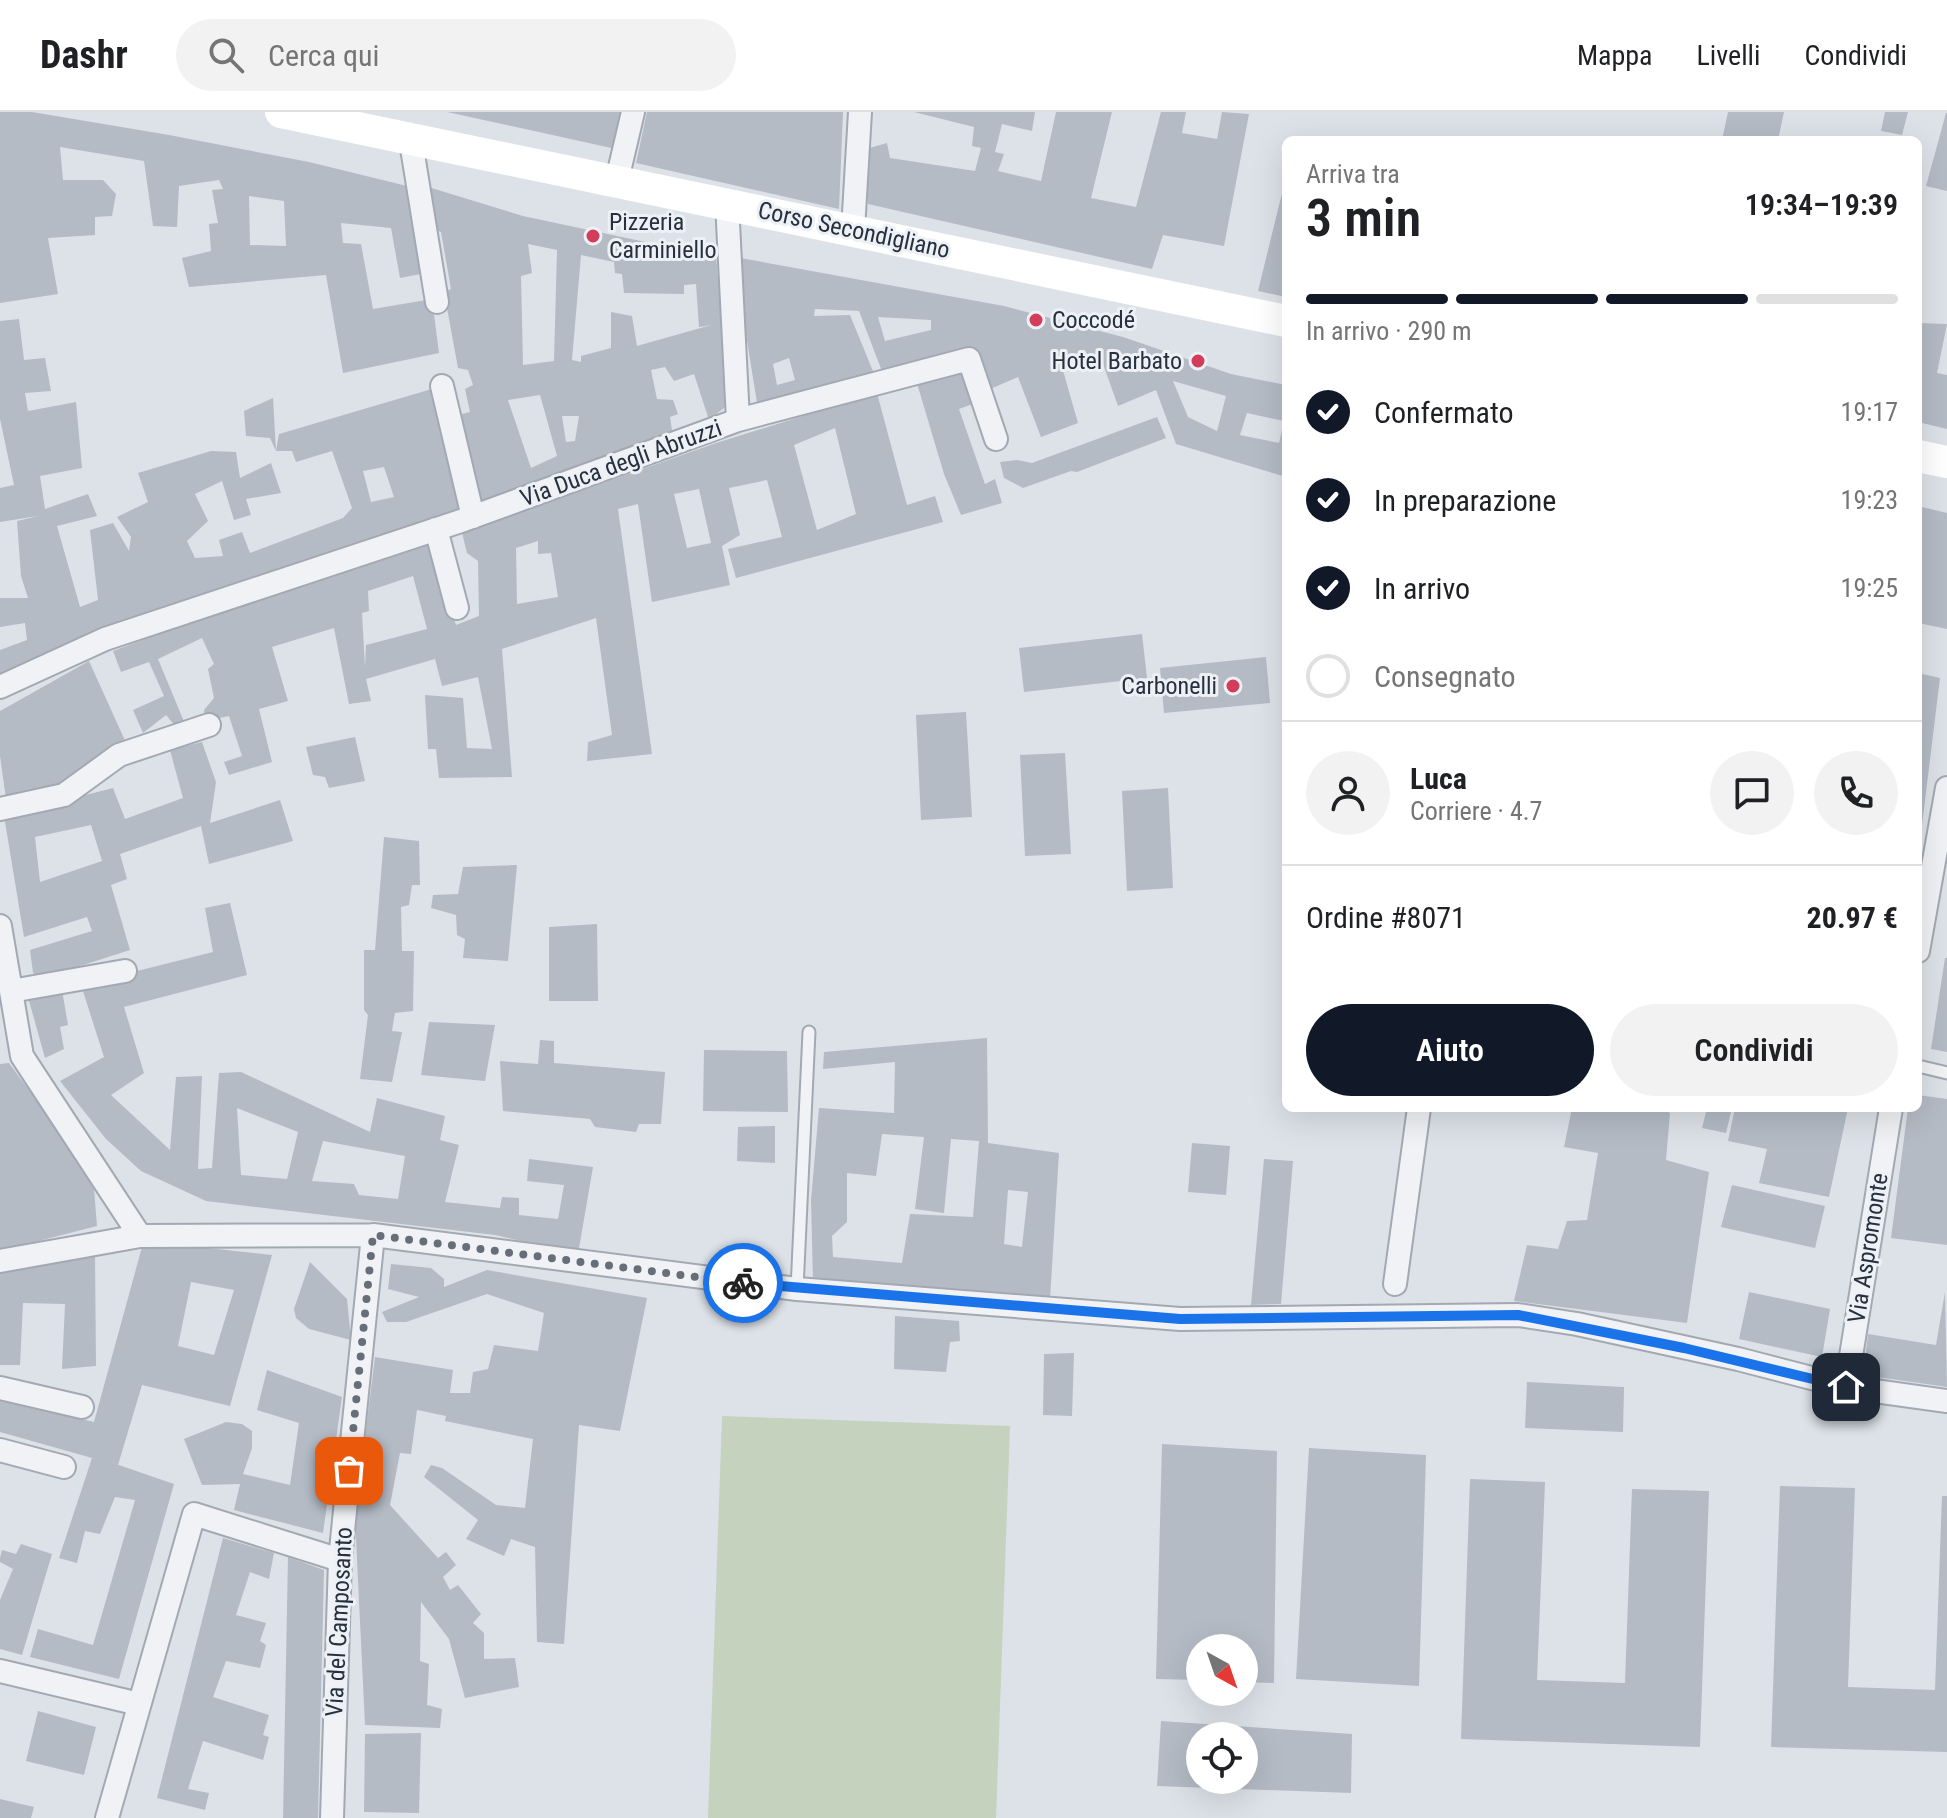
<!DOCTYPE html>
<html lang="it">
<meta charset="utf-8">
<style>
:root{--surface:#fff;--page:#f2f2f2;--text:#202124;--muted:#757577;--line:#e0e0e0;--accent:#111827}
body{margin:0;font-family:"Roboto Condensed",sans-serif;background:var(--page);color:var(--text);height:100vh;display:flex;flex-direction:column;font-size:30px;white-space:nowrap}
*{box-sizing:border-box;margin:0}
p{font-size:26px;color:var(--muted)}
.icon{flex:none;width:44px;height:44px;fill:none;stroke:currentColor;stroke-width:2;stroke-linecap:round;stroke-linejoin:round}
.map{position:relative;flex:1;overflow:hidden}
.details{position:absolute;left:1282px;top:24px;width:640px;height:976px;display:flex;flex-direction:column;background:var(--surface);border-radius:12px;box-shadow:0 8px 32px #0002}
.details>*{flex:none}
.needle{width:52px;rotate:140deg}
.controls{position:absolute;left:1186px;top:1522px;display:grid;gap:16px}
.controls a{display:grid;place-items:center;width:72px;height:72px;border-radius:50%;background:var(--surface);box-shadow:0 8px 32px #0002;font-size:40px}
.pin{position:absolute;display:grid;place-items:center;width:68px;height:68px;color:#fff;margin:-34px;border-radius:16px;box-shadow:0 4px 12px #0006}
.courier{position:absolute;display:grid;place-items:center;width:80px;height:80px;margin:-40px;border:6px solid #1a73e8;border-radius:50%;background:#fff;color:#222;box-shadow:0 2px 10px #0007}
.headline em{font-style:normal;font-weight:600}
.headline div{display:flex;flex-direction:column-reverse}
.headline{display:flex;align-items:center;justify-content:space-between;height:136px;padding:0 24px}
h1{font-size:52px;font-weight:600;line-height:60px}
.bar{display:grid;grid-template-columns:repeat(4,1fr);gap:12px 8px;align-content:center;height:96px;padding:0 24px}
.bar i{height:10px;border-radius:6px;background:var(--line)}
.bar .selected{background:var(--accent)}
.bar p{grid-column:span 4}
.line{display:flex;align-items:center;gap:20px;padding:0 24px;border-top:2px solid var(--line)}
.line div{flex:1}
.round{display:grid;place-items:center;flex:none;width:84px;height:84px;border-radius:42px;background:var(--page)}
ol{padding:0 24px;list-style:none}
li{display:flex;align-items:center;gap:24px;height:88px}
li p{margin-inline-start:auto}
li .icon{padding:8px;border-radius:50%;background:var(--accent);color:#fff;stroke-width:4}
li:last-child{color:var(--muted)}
li i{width:44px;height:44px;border:4px solid var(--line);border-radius:50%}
.primary-button{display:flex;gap:16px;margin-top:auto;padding:16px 24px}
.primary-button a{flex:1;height:92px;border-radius:48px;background:var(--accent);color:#fff;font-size:32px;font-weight:600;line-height:92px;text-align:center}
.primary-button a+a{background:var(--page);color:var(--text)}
header{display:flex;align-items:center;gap:48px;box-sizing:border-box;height:112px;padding:0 40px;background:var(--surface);border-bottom:2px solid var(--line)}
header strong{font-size:38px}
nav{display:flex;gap:44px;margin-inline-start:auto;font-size:28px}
.search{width:560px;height:72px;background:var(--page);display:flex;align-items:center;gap:20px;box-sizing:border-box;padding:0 28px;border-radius:44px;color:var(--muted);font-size:30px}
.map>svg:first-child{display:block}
.green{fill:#c4d2be}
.building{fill:#b4bbc5;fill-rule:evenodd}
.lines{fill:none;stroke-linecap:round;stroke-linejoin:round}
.lane-casing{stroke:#a2a9b2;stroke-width:15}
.street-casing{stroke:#a2a9b2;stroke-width:26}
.lane{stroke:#f0f2f6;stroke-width:11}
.street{stroke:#f0f2f6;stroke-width:22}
.secondary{stroke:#fff;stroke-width:32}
.done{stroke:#666e7a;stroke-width:8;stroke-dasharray:0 14.4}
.route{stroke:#1a73e8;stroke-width:10}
.poi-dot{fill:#d33c5a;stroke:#edf1f5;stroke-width:3}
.labels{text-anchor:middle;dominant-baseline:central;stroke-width:6;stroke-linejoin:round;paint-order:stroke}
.poi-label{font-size:24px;fill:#26303f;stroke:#edf1f5;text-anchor:start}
.street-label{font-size:24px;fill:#26303f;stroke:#edf1f5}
</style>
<header>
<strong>Dashr</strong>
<div class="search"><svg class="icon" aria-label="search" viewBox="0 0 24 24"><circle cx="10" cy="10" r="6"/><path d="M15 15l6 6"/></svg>Cerca qui</div>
<nav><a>Mappa</a><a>Livelli</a><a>Condividi</a></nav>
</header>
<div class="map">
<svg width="1947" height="1706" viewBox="0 0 1947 1706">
<rect width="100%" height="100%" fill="#dde2e8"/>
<path class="green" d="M 722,1304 L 1010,1314 L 996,1706 L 708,1706 Z"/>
<path class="building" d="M 0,0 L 32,0 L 169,23 L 309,50 L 407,74 L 426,161 L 400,166 L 391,116 L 341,111 L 343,131 L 361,132 L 373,197 L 432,187 L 439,241 L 343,261 L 326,163 L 189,175 L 182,146 L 211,139 L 209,112 L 218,111 L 212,78 L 223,77 L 219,68 L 179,74 L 177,115 L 153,114 L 144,49 L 60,35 L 63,68 L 103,68 L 116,82 L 112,104 L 95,105 L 95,123 L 48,126 L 58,182 L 0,191 ZM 249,84 L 284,89 L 286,134 L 250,133 Z
M 447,0 L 623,0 L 616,37 Z
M 647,0 L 843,0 L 839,97 L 636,51 Z
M 914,0 L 1035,0 L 1032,19 L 1002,12 L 995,40 L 1004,42 L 998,59 L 1041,69 L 1056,0 L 1112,0 L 1091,86 L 1136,95 L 1161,0 L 1186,0 L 1182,21 L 1217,27 L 1222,0 L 1249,2 L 1224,134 L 1163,123 L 1152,157 L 868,92 L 866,37 L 887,31 L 890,46 L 975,59 L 981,36 L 972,34 L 974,15 Z
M 1728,0 L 1784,0 L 1778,28 L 1722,28 Z
M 1885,0 L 1908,0 L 1902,23 L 1881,19 Z
M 1946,1 L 1947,1 L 1947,79 L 1926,74 Z
M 1285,69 L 1286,70 L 1286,185 L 1258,179 Z
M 425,74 L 523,104 L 716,145 L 730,291 L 709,308 L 694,262 L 674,269 L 665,255 L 651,258 L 657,287 L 673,288 L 678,302 L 670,305 L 673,325 L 479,396 L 454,304 L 470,300 L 465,277 L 473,273 L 468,258 L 458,256 L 444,180 L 451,177 L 441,120 L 432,116 ZM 528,132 L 557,138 L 554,249 L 523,253 L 521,164 L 532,161 ZM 581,143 L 614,150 L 615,161 L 622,162 L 624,181 L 684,182 L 684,173 L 696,172 L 699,215 L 711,213 L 637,234 L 632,204 L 611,200 L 611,236 L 581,244 L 581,250 L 572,248 ZM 540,283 L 557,344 L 531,356 L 508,288 ZM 562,304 L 579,304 L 575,329 L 566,330 Z
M 735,145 L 1004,194 L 1123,225 L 1231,262 L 1286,273 L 1286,365 L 1176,332 L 1156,278 L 1118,294 L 1103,252 L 1060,248 L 1078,311 L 1041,325 L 1018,265 L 988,278 L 969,238 L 883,262 L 859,199 L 815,197 L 814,204 L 850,203 L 875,264 L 758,297 L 745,216 L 740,217 ZM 878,205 L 931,208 L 931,218 L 885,229 ZM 789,246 L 795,268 L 777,273 L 773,252 ZM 1173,269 L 1226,284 L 1217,319 L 1188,305 ZM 1247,301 L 1284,309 L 1279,331 L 1240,323 Z
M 19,207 L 24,248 L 45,246 L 51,279 L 25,281 L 28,299 L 76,290 L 82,356 L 40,364 L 45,397 L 88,382 L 97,404 L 57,414 L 80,495 L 98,488 L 90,418 L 113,411 L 129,439 L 131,425 L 117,405 L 148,390 L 138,361 L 211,339 L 236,340 L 240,366 L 271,351 L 281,381 L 246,387 L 251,403 L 234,408 L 222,369 L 195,382 L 208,409 L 187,429 L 195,446 L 223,444 L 219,428 L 242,420 L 250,441 L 343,406 L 352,396 L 332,339 L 296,350 L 292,339 L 276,339 L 279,322 L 442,274 L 466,400 L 0,568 L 0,538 L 27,528 L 25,511 L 0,515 L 0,486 L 28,486 L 21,464 L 17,409 L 38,404 L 0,410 L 0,376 L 14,373 L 0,307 L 0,209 ZM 384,355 L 394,385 L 371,390 L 363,359 Z
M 1918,211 L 1947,212 L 1937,261 L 1947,263 L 1947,317 L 1918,310 Z
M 967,252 L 978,290 L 959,297 L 985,372 L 995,367 L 1002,391 L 961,403 L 944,362 L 916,268 Z
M 877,281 L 907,393 L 935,384 L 943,410 L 736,466 L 728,437 L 782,425 L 767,368 L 729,376 L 740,423 L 722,434 L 730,473 L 652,490 L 638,392 L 618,397 L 652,642 L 587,649 L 588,630 L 612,623 L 596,506 L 502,537 L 512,665 L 439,666 L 436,637 L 428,637 L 425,583 L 463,586 L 467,636 L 492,637 L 478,565 L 442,574 L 435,547 L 366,567 L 371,589 L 349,592 L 334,516 L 272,535 L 288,589 L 259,597 L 272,650 L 229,663 L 224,650 L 242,644 L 229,604 L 205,609 L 204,598 L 214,586 L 208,557 L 214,552 L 202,526 L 158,547 L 185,612 L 176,615 L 166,603 L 143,621 L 133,598 L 164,584 L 149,550 L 121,560 L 113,539 L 226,497 L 429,430 L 456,513 L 479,504 L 478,449 L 467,441 L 462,421 L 716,331 ZM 835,316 L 856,402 L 817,418 L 794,333 ZM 699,377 L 711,431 L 687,436 L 674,382 ZM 538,429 L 538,442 L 551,441 L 558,485 L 517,492 L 516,436 ZM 413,464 L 427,517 L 366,533 L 365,555 L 362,501 L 369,499 L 368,479 Z
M 273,286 L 276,339 L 270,326 L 246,324 L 244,299 Z
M 1157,305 L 1166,326 L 1077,360 L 1071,359 L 1023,376 L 1004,366 L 1000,350 L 1017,348 L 1032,351 Z
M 1918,394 L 1947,401 L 1947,517 L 1918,511 L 1921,460 L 1918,459 Z
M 1142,522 L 1147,566 L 1024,580 L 1019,536 Z
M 1266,545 L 1270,591 L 1164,601 L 1160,556 Z
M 89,549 L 127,633 L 69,673 L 6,687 L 0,644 L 0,599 Z
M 1918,561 L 1940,566 L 1920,729 L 1918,729 Z
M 966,600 L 972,705 L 921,708 L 916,603 Z
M 355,625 L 365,669 L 329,676 L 325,665 L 313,663 L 306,635 Z
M 202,630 L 216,670 L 210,711 L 280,688 L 293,729 L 209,752 L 201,714 L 120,742 L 127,767 L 111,773 L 130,838 L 43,866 L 33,861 L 30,838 L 92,819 L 87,805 L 24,825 L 4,704 L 113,676 L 125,707 L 183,686 L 170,638 ZM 91,713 L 102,749 L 40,770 L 35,725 Z
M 1065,641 L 1071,742 L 1025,744 L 1020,643 Z
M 1168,676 L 1173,776 L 1127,779 L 1122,679 Z
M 384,725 L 419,729 L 420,773 L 412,773 L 409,793 L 401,795 L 402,839 L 414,839 L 413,899 L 395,901 L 392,919 L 402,920 L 392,970 L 360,967 L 368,903 L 364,898 L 364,838 L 375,838 Z
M 517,753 L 508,849 L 463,846 L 465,827 L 457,823 L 456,803 L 431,796 L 433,783 L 458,782 L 463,755 Z
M 230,791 L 247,863 L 124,895 L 144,961 L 111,983 L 170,1038 L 176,965 L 202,964 L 198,1057 L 212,1056 L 219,961 L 241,960 L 370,1020 L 377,986 L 445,1004 L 440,1028 L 459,1033 L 445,1090 L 500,1096 L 502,1085 L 519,1086 L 519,1103 L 558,1107 L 564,1073 L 527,1069 L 529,1047 L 593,1055 L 578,1142 L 495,1123 L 206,1089 L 141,1059 L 106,1027 L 60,969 L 104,945 L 81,873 L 213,840 L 205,796 ZM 237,996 L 298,1020 L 287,1067 L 241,1063 ZM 323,1029 L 405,1044 L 398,1087 L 359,1083 L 354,1072 L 312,1069 Z
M 597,812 L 598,889 L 549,889 L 549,815 Z
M 1945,846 L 1947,846 L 1947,940 L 1931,937 Z
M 62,878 L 68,913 L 60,915 L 64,937 L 45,946 L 28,885 Z
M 429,910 L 495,913 L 485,969 L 421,963 Z
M 987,926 L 988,1031 L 1059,1041 L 1050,1187 L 813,1170 L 811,1088 L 819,996 L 894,1001 L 895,950 L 823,957 L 824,940 ZM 882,1022 L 924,1025 L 915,1097 L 944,1101 L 951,1027 L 979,1029 L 973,1105 L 910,1102 L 902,1151 L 833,1145 L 832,1124 L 847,1110 L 847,1061 L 876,1064 ZM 1008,1078 L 1028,1080 L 1022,1135 L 1004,1132 Z
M 540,928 L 554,929 L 554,951 L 665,960 L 661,1012 L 639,1012 L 636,1020 L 595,1015 L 590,1007 L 503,999 L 500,949 L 538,952 Z
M 704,938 L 787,939 L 788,1000 L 703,999 Z
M 9,951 L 93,1064 L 97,1114 L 0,1139 L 0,952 Z
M 1918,983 L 1947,987 L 1947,1133 L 1891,1126 L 1908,996 L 1918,996 Z
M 1572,996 L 1661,996 L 1670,1001 L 1666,1048 L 1709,1060 L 1687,1211 L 1514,1189 L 1527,1133 L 1558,1137 L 1567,1109 L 1587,1108 L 1598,1041 L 1564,1035 Z
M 1707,996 L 1732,996 L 1726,1021 L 1702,1016 Z
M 1735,996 L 1848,996 L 1829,1085 L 1759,1071 L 1767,1037 L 1728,1029 Z
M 775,1014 L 775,1051 L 737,1049 L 738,1015 Z
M 1192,1031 L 1230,1034 L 1226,1083 L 1188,1080 Z
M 1264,1047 L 1293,1049 L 1281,1192 L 1251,1193 Z
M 1732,1073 L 1825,1094 L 1815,1136 L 1721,1115 Z
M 171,1132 L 272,1143 L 230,1294 L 142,1273 L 118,1353 L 110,1350 L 174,1372 L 119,1567 L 30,1545 L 38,1517 L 93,1533 L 135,1388 L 115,1385 L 100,1422 L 85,1419 L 77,1451 L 59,1446 L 92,1346 L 0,1320 L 0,1287 L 94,1310 L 142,1135 ZM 191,1170 L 234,1178 L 214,1243 L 178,1234 Z
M 95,1144 L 96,1254 L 62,1257 L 65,1192 L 23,1191 L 20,1253 L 0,1253 L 0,1158 Z
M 310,1150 L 347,1187 L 351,1228 L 309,1217 L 296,1206 L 294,1197 Z
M 391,1152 L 431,1156 L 444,1167 L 444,1175 L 487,1158 L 647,1186 L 620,1319 L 579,1313 L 564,1532 L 537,1530 L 535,1435 L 511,1427 L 504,1444 L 466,1427 L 478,1408 L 424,1365 L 431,1353 L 442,1356 L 496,1393 L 525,1396 L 533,1327 L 445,1309 L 446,1304 L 417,1298 L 411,1342 L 400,1341 L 390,1393 L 438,1446 L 446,1440 L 456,1453 L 443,1465 L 450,1478 L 458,1473 L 481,1502 L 473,1511 L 484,1521 L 484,1547 L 515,1546 L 519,1575 L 465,1586 L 449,1527 L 421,1490 L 420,1549 L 429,1552 L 427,1593 L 442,1597 L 440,1616 L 365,1613 L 355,1406 L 375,1245 L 453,1258 L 450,1281 L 470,1281 L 473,1260 L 488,1257 L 494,1233 L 538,1239 L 544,1201 L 487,1182 L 406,1210 L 387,1210 L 382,1200 L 419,1185 L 388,1177 Z
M 1749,1180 L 1830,1197 L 1822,1245 L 1739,1227 Z
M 1945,1180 L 1947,1275 L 1863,1263 L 1868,1222 L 1936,1233 Z
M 895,1204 L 959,1209 L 960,1229 L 950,1230 L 946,1260 L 894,1257 Z
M 1074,1241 L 1072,1304 L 1043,1303 L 1044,1242 Z
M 267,1258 L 342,1285 L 323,1421 L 234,1398 L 240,1372 L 202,1373 L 184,1327 L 226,1310 L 242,1312 L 252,1319 L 252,1336 L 243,1362 L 290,1373 L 299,1311 L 257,1298 Z
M 1527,1270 L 1624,1275 L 1623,1320 L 1525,1316 Z
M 1162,1332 L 1277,1339 L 1274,1571 L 1244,1570 L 1244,1536 L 1200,1536 L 1200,1568 L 1156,1567 Z
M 1309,1336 L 1426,1343 L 1419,1574 L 1296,1567 Z
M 1470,1367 L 1545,1370 L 1537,1568 L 1625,1571 L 1632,1377 L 1709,1379 L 1700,1635 L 1461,1627 Z
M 1780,1374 L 1855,1376 L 1848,1575 L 1935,1578 L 1942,1384 L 1947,1384 L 1947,1640 L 1771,1635 Z
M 223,1426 L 274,1441 L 269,1467 L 250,1460 L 236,1503 L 266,1511 L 260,1529 L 266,1533 L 260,1556 L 226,1549 L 213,1585 L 269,1603 L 263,1623 L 269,1625 L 263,1648 L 203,1629 L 188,1677 L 209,1681 L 205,1698 L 157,1686 Z
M 21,1432 L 52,1442 L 22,1543 L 0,1537 L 0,1488 L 13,1457 L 0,1450 L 0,1446 L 2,1438 L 16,1442 Z
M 288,1445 L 324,1458 L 318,1706 L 283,1706 Z
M 38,1599 L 96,1615 L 84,1663 L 26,1649 Z
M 1161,1609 L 1352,1622 L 1351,1681 L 1157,1674 ZM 1200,1624 L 1244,1624 L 1244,1668 L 1200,1668 Z
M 421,1621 L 419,1701 L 364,1700 L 365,1622 Z
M 0,1687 L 34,1695 L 31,1706 L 0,1706 Z"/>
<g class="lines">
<g class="lane-casing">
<path id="lane" d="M 1918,954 L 1947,961
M 797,1177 L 809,920"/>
</g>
<g class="street-casing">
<path id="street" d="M 410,24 L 437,190
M 617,68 L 633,0
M 727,91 L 738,308
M 853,118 L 860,0
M 442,274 L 473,405
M 436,417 L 457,496
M 0,575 L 105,527 L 464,408 L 738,308 L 969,247 L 996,327
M 0,697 L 64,683 L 119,643 L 209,613
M 0,814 L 22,944 L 140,1124
M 1918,839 L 1947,676
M 11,879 L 125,859
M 0,1149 L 140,1124 L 373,1123 L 797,1177 L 1180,1207 L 1518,1203 L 1577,1212 L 1738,1247 L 1846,1275 L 1947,1289
M 1395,1172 L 1419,996
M 1846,1275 L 1891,996
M 0,1276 L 82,1295
M 0,1338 L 64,1355
M 0,1559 L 139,1592
M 107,1706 L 194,1402 L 340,1448
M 332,1706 L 340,1448 L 373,1123"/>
</g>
<use href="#lane" class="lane"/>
<use href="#street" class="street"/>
<path class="secondary" d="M 281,0 L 1286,209
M 1918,344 L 1947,350"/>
</g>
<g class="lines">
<path class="done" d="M 349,1359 L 373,1123 L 743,1171"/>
<path class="route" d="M 743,1171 L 1180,1207 L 1518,1203 L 1684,1236 L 1846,1275"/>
</g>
<g class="poi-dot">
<circle cx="593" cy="124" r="8"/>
<circle cx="1036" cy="208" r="8"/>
<circle cx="1198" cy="249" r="8"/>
<circle cx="1233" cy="574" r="8"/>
</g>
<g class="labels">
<g class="poi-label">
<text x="609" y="110">Pizzeria<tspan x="609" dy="28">Carminiello</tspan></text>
<text x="1052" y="208">Coccodé</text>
<text x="1182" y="249" text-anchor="end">Hotel Barbato</text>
<text x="1217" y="574" text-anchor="end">Carbonelli</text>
</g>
<g class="street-label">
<text transform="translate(854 118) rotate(12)">Corso Secondigliano</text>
<text transform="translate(621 351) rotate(-20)">Via Duca degli Abruzzi</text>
<text transform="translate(1868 1136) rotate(-81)">Via Aspromonte</text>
<text transform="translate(339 1510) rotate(-87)">Via del Camposanto</text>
</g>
</g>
</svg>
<div class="controls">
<a><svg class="needle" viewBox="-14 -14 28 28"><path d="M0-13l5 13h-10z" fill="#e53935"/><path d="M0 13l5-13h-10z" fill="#757577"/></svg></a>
<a><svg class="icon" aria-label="locate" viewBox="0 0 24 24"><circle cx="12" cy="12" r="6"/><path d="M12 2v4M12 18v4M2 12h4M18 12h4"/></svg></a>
</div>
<div class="pin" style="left:349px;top:1359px;background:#ea580c"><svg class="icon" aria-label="bag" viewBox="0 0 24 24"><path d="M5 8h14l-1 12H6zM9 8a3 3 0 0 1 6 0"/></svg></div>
<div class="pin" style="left:1846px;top:1275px;background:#1f2937"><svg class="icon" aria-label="home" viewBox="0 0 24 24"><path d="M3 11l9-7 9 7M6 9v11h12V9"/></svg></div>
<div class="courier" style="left:743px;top:1171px"><svg class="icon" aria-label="bike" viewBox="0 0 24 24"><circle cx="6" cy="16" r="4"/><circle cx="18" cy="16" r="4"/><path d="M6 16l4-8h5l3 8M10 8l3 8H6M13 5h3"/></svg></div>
<section class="details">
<div class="headline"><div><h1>3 min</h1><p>Arriva tra</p></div><em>19:34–19:39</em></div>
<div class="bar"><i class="selected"></i><i class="selected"></i><i class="selected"></i><i></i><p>In arrivo · 290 m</p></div>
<ol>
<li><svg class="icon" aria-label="check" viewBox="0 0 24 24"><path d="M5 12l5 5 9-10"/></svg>Confermato<p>19:17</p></li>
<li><svg class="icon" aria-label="check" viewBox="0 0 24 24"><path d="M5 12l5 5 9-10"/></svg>In preparazione<p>19:23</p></li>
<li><svg class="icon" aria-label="check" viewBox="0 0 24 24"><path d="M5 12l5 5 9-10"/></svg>In arrivo<p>19:25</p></li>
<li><i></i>Consegnato</li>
</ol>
<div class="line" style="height:144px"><a class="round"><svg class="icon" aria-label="person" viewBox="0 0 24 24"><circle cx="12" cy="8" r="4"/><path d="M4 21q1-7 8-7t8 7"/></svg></a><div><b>Luca</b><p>Corriere · 4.7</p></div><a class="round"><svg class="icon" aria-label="chat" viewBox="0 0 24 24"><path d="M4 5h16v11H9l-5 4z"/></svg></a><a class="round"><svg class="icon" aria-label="phone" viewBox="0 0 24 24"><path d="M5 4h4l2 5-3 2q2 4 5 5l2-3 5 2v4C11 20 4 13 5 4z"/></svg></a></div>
<div class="line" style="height:104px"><div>Ordine #8071</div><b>20.97 €</b></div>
<div class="primary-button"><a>Aiuto</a><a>Condividi</a></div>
</section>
</div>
